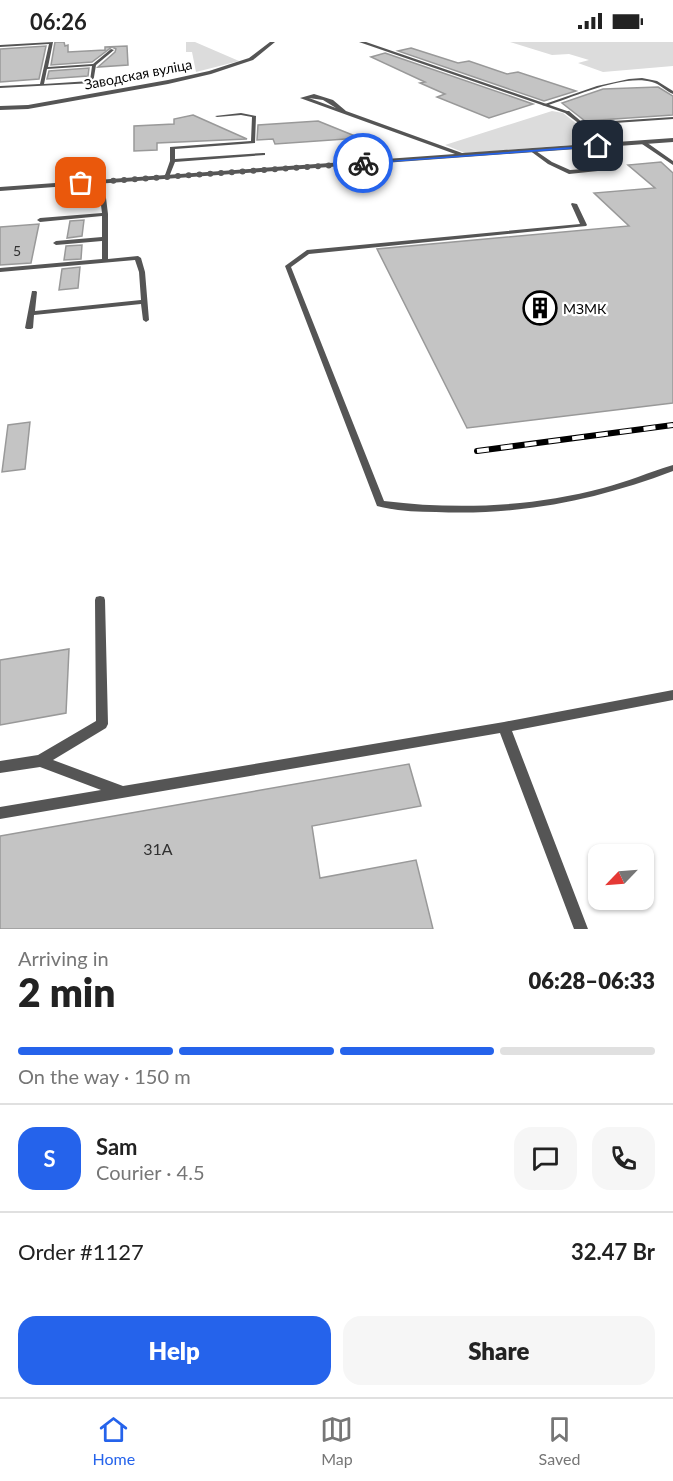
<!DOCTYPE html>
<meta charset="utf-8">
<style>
:root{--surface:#fff;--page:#f6f6f6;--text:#222;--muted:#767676;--line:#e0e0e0;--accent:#2563eb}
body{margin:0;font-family:Lato,sans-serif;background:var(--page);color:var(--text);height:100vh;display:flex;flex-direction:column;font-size:22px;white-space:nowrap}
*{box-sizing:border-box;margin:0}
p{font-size:20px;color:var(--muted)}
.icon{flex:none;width:33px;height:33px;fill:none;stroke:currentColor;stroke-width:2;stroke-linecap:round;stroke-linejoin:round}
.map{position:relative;height:887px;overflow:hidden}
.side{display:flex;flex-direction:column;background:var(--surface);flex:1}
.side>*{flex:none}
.needle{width:39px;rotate:245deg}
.controls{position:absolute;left:588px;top:802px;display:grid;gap:12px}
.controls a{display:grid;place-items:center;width:66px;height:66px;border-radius:12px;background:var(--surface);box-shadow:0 2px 4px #0004;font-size:30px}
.pin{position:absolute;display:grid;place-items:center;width:51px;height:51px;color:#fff;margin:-26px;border-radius:12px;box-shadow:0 3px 9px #0006}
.courier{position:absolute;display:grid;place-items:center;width:60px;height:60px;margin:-30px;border:4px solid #2563eb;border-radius:50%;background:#fff;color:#222;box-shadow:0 2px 8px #0007}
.summary em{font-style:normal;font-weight:800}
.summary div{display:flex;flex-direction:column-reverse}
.summary{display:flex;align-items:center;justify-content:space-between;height:102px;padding:0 18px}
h1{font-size:39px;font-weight:800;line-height:45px}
.bar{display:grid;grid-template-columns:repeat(4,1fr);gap:9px 6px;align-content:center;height:72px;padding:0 18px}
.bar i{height:8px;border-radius:4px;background:var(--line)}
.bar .selected{background:var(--accent)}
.bar p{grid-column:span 4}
.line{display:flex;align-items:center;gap:15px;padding:0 18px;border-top:2px solid var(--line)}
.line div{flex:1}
.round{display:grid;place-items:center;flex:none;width:63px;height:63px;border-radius:18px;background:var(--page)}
.action{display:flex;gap:12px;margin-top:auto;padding:12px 18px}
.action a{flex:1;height:69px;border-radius:18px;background:var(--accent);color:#fff;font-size:24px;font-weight:800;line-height:69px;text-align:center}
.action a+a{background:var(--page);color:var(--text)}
.status{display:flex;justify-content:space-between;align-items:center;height:42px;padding:0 30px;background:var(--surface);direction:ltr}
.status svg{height:16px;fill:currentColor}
.tabs{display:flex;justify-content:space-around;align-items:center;height:84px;border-top:2px solid var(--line);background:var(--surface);font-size:16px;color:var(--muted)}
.tabs a{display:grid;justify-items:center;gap:3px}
.tabs .selected{color:var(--accent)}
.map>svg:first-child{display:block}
.green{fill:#dcdcdc}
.building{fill:#c4c4c4;stroke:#999;stroke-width:1.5}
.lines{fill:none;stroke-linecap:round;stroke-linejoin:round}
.lane{fill:#555;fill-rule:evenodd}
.street{fill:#555;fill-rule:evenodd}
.rail-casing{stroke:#000;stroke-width:6}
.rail{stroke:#fff;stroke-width:4;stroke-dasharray:12;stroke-linecap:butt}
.route{fill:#2563eb}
.done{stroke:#595959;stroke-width:6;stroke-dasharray:0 10.8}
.labels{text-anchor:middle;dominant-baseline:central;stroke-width:4.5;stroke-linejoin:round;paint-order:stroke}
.far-street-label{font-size:14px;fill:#000;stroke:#fff}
.number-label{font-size:14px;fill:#313131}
.far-poi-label{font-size:14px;fill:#000;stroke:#fff;text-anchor:start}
.near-number-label{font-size:16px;fill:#313131}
</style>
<div class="status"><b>06:26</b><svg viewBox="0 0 49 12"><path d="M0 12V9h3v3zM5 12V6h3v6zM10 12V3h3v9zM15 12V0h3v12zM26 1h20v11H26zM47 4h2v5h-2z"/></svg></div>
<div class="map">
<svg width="673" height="887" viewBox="0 0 673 887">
<rect width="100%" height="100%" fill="#fff"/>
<path class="green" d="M 186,0 L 195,0 L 239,19 L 196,30 L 192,10 L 186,10 Z
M 510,0 L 673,0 L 673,24 L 603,30 L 578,21 L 589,18 L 569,12 L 552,13 Z
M 552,69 L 563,71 L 597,98 L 585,102 L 465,111 L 445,103 Z"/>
<path class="building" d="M 55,0 L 64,0 L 65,4 L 68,3 L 68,10 L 105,8 L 105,5 L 127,4 L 128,23 L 98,25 L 115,10 L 116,7 L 112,5 L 92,20 L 51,23 Z
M 46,4 L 39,37 L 0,40 L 0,7 Z
M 411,6 L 458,21 L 469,19 L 507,32 L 518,30 L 576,49 L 544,59 L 398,9 Z
M 385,11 L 533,62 L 489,76 L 437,55 L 445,52 L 420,41 L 425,40 L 371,15 Z
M 89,26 L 88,34 L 47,37 L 49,29 Z
M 658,45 L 673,54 L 673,73 L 585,79 L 562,61 L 603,47 Z
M 193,73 L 247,97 L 157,101 L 157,108 L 134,109 L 134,84 L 174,82 L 174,77 Z
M 318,79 L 360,96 L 275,102 L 273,97 L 257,98 L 258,83 Z
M 661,120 L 673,131 L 673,361 L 467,386 L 377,207 L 629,184 L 594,151 L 655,146 L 628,123 Z
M 84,178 L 82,194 L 67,196 L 70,179 Z
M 39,182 L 31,221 L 0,223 L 0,185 Z
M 82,203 L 81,217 L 64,218 L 66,204 Z
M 80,225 L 78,246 L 59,248 L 62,227 Z
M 30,380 L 25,427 L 2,430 L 8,383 Z
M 69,607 L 66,671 L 0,683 L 0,618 Z
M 409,722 L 421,764 L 312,784 L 320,836 L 416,818 L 433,887 L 0,887 L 0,794 Z"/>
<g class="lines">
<path class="lane" d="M 53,0 L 48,25 L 93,22 L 111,7 L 114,8 L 96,23 L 93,41 L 0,46 L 0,44 L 40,42 L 49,2 L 0,5 L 0,3 ZM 92,24 L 90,39 L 44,42 L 47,27 Z
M 642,36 L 657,39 L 673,49 L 673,52 C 666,49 660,42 652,40 C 623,32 574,55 546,64 L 542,63 L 597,44 L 629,37 Z
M 565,69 L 569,69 L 583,81 L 673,75 L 673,77 L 586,83 L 611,102 L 611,103 L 609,104 L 565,71 Z
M 241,71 L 256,74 L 255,101 L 175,107 L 175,117 L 263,111 L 265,111 L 265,113 L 175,120 L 169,135 L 164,136 L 170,119 L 170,105 L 251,99 L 252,75 L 241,73 L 217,75 L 215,74 Z
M 642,100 L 646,100 L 673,119 L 673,123 L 642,102 Z
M 596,103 L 600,103 L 619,114 L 617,127 L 569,132 L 548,122 L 529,108 L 533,107 L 552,120 L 570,128 L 613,125 L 614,116 L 596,105 Z
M 101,138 L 104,140 L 108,172 L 108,217 L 138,214 L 141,216 L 145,230 L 149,278 L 146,280 L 143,278 L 141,262 L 34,273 L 33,286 L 31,287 L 27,287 L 25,286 L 32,249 L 36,249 L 37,250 L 35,269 L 141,258 L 139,230 L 135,218 L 0,230 L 0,226 L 102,217 L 102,199 L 56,203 L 53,201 L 56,199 L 102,195 L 102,174 L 40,180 L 37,178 L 40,176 L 102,171 L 98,140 Z
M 572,161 L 577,162 L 587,183 L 586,184 L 309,212 L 291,225 L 384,459 C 457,468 531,465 603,446 C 627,440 649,430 673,423 L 673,429 C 597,458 518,474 436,470 C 416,470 396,469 377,464 L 285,224 L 307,208 L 580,182 L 571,162 Z
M 100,554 L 104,555 L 105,558 L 108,682 L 106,686 L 53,718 L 123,744 L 504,680 L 673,648 L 673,658 L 512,689 L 588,887 L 574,887 L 500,691 L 0,777 L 0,765 L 101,748 L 40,725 L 0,731 L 0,719 L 38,713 L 96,679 L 95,558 L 96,555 Z"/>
<path class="street" d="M 270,0 L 275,0 L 253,18 L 211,32 L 168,42 L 28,67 L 0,68 L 0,64 L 28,63 L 168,38 L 209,29 L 249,16 Z
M 359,0 L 366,0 L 570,70 L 565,71 Z
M 314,52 L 333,58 L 346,69 L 462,111 L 673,96 L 673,100 L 0,149 L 0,145 L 455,112 L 300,56 ZM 309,56 L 323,58 L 336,66 Z"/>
<g class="rail-casing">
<path id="rail" d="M 477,409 L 673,383"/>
</g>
<use href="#rail" class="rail"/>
</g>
<path class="route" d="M 598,103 L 600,105 L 363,122 L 360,121 Z"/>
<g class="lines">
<path class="done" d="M 81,141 L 363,121"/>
</g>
<defs>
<g id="building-ring" transform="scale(1.725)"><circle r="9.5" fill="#fff" stroke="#000" stroke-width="1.5"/><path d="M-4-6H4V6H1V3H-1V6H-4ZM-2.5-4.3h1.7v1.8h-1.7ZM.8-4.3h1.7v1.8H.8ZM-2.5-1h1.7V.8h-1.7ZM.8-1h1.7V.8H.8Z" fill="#000"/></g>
</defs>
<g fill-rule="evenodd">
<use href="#building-ring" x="540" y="266"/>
</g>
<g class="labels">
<g class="far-street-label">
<text transform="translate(138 32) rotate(-11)">Заводская вуліца</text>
</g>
<g class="number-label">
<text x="17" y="208">5</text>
</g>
<g class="far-poi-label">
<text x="563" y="266">МЗМК</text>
</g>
<g class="near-number-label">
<text x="158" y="806">31А</text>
</g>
</g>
</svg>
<div class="controls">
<a><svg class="needle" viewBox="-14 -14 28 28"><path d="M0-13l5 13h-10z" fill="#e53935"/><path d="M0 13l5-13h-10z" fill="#767676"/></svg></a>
</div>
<div class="pin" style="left:81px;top:141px;background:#ea580c"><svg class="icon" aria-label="bag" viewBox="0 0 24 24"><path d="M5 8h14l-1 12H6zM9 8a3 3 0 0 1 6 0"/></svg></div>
<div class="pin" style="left:598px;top:104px;background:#1f2937"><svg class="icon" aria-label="home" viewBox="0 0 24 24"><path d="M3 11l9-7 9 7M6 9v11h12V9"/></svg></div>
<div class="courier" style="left:363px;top:121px"><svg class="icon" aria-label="bike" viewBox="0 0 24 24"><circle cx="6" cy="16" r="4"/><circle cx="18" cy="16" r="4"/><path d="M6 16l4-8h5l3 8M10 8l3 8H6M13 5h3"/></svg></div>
</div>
<section class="side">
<div class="summary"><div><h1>2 min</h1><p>Arriving in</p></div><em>06:28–06:33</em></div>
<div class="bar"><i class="selected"></i><i class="selected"></i><i class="selected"></i><i></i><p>On the way · 150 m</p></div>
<div class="line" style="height:108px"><b class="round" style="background:var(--accent);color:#fff">S</b><div><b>Sam</b><p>Courier · 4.5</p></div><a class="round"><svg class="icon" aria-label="chat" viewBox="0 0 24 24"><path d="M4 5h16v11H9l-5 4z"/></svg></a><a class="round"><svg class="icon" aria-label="phone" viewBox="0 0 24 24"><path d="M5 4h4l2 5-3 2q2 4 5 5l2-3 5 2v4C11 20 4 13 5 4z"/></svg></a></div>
<div class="line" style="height:78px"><div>Order #1127</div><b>32.47 Br</b></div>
<div class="action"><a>Help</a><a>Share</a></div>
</section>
<nav class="tabs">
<a class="selected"><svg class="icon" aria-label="home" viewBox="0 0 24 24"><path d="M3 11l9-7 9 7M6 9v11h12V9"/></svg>Home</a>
<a><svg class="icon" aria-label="map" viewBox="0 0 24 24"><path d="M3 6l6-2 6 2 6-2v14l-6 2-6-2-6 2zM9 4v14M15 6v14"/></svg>Map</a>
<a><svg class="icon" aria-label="saved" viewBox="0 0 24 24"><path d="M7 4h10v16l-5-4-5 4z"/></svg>Saved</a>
</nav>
